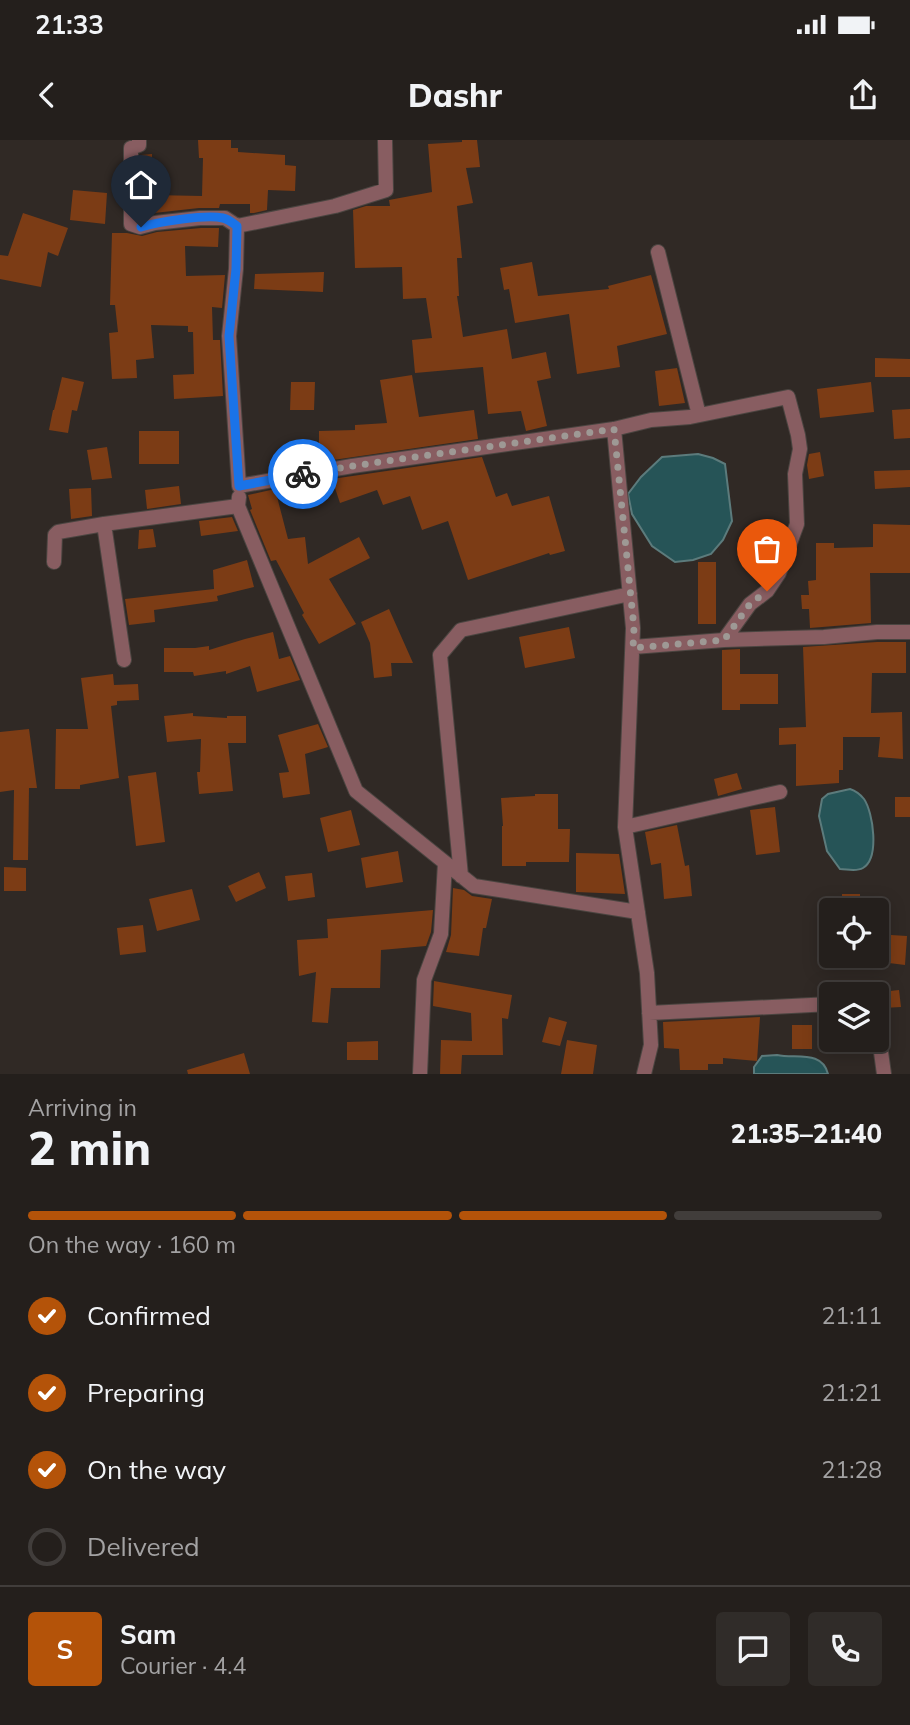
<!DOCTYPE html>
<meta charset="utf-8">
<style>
:root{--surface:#241f1c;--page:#302c29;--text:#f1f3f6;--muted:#a3a2a3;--line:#413d3b;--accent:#b45309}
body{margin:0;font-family:Mulish,sans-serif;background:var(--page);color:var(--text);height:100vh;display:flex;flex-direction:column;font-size:26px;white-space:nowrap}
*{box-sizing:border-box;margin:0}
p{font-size:23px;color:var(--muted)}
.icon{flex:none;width:38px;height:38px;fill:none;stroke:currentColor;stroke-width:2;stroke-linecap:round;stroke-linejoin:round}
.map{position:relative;height:934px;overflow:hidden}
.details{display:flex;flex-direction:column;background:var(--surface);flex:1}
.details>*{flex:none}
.tools{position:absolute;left:819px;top:758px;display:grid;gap:14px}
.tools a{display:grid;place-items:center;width:70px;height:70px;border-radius:7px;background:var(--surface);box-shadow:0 4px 18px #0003,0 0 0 2px var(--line);font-size:35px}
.pin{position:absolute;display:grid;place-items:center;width:60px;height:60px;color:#fff;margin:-72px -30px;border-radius:50% 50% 50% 0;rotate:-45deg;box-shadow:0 0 7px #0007}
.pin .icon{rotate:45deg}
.courier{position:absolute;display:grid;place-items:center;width:70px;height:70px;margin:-35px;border:5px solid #1a73e8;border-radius:50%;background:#fff;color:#222;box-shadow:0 2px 9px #0007}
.head em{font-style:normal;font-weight:800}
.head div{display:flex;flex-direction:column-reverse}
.head{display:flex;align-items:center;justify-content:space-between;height:119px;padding:0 28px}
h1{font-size:46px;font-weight:800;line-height:52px}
.bar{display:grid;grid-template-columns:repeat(4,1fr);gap:10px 7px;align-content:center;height:84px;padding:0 28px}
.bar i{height:9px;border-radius:5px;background:var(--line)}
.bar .current{background:var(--accent)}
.bar p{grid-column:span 4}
.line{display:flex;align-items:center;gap:18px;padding:0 28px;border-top:2px solid var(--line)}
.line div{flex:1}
.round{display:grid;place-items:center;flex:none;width:74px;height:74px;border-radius:7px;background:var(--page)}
ol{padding:0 28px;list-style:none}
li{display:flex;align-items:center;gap:21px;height:77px}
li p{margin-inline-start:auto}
li .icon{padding:7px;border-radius:50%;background:var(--accent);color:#fff;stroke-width:4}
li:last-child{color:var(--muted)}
li i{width:38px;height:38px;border:4px solid var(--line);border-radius:50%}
.status{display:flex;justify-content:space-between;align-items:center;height:49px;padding:0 35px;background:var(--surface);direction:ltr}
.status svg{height:19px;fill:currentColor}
header{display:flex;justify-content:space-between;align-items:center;height:91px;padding:0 28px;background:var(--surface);font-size:32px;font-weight:800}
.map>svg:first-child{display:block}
.water{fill:#265457;stroke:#5c7b7c;stroke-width:2}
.building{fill:#7c3c15}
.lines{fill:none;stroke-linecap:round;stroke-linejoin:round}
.minor-casing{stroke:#4b4541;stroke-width:16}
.minor{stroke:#885d61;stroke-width:14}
.done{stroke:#9e9995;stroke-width:7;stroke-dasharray:0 12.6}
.route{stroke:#1a73e8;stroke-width:9}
</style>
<div class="status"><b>21:33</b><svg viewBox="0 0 49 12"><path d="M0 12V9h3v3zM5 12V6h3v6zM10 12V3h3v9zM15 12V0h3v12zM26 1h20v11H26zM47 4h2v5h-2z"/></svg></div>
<header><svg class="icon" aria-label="back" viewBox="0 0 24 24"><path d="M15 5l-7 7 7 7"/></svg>Dashr<svg class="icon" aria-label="share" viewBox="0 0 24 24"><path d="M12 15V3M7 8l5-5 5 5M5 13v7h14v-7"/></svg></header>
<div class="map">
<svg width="910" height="934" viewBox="0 0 910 934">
<rect width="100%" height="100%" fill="#302925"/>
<path class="water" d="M 698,314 L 713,318 L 725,324 L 732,381 L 723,400 L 711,414 L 693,420 L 675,422 L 652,406 L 632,374 L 628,354 L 641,337 L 662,317 Z
M 850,649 C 856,651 860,654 864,659 C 873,672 880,718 863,728 C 856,732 847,729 840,729 L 827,711 L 819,676 L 822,659 L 828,654 Z
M 777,915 C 796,919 822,910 828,934 L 754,934 L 754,927 L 762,916 Z"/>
<path class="building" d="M 198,0 L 231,0 L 231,8 L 238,8 L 238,12 L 285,15 L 285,25 L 296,26 L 295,51 L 268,50 L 267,70 L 254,73 L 250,73 L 250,64 L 220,64 L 219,68 L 199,68 L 154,73 L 141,77 L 141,15 L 152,14 L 152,55 L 202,56 L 203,18 L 199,18 Z
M 462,0 L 477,0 L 480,27 L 466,28 L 473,63 L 457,66 L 462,118 L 457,118 L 459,156 L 457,156 L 463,197 L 507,189 L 512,219 L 546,212 L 551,238 L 537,241 L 547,286 L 526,291 L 521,271 L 488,274 L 483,227 L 415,233 L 412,200 L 432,198 L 426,158 L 403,159 L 402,127 L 355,128 L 353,70 L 366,66 L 390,66 L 389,60 L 432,52 L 428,4 L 462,2 Z
M 73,50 L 107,53 L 105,84 L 70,80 Z
M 23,73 L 68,88 L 58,116 L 48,112 L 41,147 L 0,139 L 0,115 L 8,116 Z
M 201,88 L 219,88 L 218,107 L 185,106 L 186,136 L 225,135 L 222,168 L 212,167 L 213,200 L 220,200 L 223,256 L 174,259 L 173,235 L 194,234 L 193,192 L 188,192 L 188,186 L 151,185 L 154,218 L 136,220 L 137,238 L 112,239 L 109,193 L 118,192 L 115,165 L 110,165 L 112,93 L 127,93 L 142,96 L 157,92 Z
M 532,122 L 538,156 L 609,149 L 608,146 L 651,135 L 667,194 L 617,206 L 620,227 L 577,234 L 569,174 L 515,183 L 509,149 L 504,150 L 500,128 Z
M 324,132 L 323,152 L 254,149 L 255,134 Z
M 875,218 L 910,219 L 910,237 L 875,237 Z
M 677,228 L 685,263 L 659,266 L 655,231 Z
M 412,235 L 419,277 L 474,270 L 478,299 L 326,321 L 325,319 L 319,319 L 319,291 L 355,290 L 355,285 L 387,283 L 380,240 Z
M 62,237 L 84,242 L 77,271 L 72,270 L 68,293 L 49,290 L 53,270 L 54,270 Z
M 291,242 L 315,242 L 314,270 L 290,270 Z
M 871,242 L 874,272 L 820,278 L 817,249 Z
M 910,269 L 910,298 L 894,299 L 892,270 Z
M 139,291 L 179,291 L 179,324 L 139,324 Z
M 107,307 L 112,338 L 92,340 L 87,310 Z
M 820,312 L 824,336 L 809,339 L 807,325 L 809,314 Z
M 482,317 L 496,357 L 507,353 L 512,366 L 549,356 L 565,411 L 550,415 L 549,413 L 468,440 L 448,381 L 422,390 L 410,356 L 383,365 L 377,350 L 340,363 L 332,339 Z
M 910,330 L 910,347 L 875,349 L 874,331 Z
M 179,346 L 181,364 L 147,369 L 145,350 Z
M 91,348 L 92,376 L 71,379 L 69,349 Z
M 275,349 L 288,399 L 305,397 L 308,424 L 359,397 L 370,418 L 329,439 L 356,484 L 319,504 L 302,475 L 304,473 L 276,420 L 271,421 L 250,370 L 252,369 L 248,355 Z
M 232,377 L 238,391 L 201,396 L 199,381 Z
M 873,384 L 910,385 L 910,433 L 870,433 L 871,483 L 810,488 L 809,469 L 802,469 L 801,455 L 809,455 L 808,441 L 816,440 L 816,403 L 834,403 L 834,408 L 873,407 Z
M 153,389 L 156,407 L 138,409 L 139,390 Z
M 247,420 L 254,447 L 217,456 L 218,461 L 154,470 L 155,482 L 129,485 L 125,459 L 214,449 L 213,430 Z
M 698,422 L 716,422 L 716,484 L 698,484 Z
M 389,469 L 413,523 L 391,523 L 392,536 L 374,538 L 370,503 L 361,482 Z
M 569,487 L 575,518 L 525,528 L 519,497 Z
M 273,492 L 279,519 L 290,516 L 300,540 L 257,552 L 250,526 L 226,534 L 226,531 L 194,536 L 193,532 L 164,532 L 164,508 L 195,508 L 209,506 L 209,510 L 245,499 Z
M 877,502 L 906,502 L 906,533 L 872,533 L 871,573 L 902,572 L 903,619 L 878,617 L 880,597 L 843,597 L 843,630 L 839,630 L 839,643 L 796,646 L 796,604 L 779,605 L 779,588 L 806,587 L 803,507 Z
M 740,509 L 740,534 L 778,534 L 778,564 L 740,564 L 740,570 L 722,570 L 722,510 Z
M 113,534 L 114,545 L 138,544 L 139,560 L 117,561 L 117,565 L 111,566 L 119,638 L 80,645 L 80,649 L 55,649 L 56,589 L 88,589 L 81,538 Z
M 193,573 L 193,576 L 227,578 L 227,576 L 246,576 L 246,603 L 228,603 L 233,651 L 199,654 L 197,632 L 200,632 L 201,599 L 167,602 L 164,576 Z
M 318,584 L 328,607 L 305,614 L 310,654 L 283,658 L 279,633 L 289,632 L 278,595 Z
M 29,589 L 37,648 L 29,648 L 28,720 L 13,720 L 14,650 L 0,652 L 0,592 Z
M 156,632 L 165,702 L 136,706 L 128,636 Z
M 737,633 L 742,649 L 718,656 L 714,639 Z
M 535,654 L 558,654 L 558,689 L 570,689 L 569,722 L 526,722 L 526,726 L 502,726 L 502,686 L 503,686 L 501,658 L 535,656 Z
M 895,657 L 910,657 L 910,677 L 895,677 Z
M 775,667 L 780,712 L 756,715 L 750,670 Z
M 351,670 L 360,705 L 328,712 L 320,678 Z
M 677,685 L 685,726 L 689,725 L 692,756 L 664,759 L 661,723 L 651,725 L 645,692 Z
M 398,711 L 403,742 L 366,748 L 361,718 Z
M 576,713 L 619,714 L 625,754 L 576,752 Z
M 4,727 L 26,728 L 26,751 L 4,751 Z
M 259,732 L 266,748 L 236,762 L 228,746 Z
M 312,733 L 315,757 L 288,761 L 285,736 Z
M 453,748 L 464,750 L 472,756 L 492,759 L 486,788 L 483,788 L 479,816 L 446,812 L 451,795 Z
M 192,749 L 200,780 L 157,791 L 149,759 Z
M 842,754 L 860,754 L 860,770 L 842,770 Z
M 433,770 L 431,792 L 426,806 L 381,810 L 380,848 L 331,848 L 328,883 L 312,882 L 316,832 L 299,836 L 297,800 L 328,798 L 327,779 Z
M 143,785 L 146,812 L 120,815 L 117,788 Z
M 891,795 L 907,796 L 905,825 L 889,823 Z
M 434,841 L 512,855 L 508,879 L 502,878 L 503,915 L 462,915 L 461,934 L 440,934 L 441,900 L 472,901 L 471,873 L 433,866 Z
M 899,850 L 901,867 L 883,868 L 881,852 Z
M 549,877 L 567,882 L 560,906 L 542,902 Z
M 760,877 L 757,921 L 723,918 L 723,924 L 708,924 L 708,930 L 680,930 L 679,909 L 664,908 L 663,882 Z
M 792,885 L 812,885 L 812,909 L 792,909 Z
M 567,900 L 597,905 L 593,934 L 561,934 Z
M 378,901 L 378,920 L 347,920 L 347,902 Z
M 244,913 L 250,934 L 188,934 L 187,930 Z"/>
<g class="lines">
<g class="minor-casing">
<path id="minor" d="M 139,0 L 139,5 L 131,8 L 131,84 L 140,87 L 155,83 L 200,78 L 225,78 L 237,86 L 236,129 L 229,196 L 239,346 L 352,326 L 614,289 L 651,280 L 690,277 L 788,257 L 798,295 L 800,309 L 795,334 L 797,384 L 779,433 L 767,451 L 750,464 L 724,500
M 237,86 L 335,66 L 386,50 L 385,0
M 658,112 L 699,275
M 614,289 L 633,488 L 625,687 L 647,833 L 651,905 L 644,934
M 238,366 L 356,651 L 474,746 L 638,772
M 54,422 L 55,395 L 58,392 L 104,384
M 633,507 L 724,500 L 824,497 L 877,492 L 910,492
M 124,520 L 104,384 L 238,366 L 239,357
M 625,687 L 780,652
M 461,736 L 440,515 L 461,490 L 630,454
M 649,873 L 831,864
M 877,883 L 884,934
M 420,934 L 424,840 L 441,794 L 445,723"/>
</g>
<use href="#minor" class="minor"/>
</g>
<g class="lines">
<path class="done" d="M 303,334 L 352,326 L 614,289 L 634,488 L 633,508 L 724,500 L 750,464 L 767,451"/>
<path class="route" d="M 141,87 C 158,82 206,74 223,78 C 228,79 233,83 237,86 L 236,129 L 229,196 L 239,346 L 303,334"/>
</g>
</svg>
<div class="tools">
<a><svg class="icon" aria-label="locate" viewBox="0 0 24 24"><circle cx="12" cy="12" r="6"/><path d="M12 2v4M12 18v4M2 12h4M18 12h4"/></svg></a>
<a><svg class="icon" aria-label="layers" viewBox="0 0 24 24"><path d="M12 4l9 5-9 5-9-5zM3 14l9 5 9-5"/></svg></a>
</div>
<div class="pin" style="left:767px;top:451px;background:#ea580c"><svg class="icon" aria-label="bag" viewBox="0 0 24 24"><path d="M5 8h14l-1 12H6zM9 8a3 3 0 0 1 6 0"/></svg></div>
<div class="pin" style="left:141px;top:87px;background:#1f2937"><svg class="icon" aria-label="home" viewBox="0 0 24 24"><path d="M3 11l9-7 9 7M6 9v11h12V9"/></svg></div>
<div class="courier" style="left:303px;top:334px"><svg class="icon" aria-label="bike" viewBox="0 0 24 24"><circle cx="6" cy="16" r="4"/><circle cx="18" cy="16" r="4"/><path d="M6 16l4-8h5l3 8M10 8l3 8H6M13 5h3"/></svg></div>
</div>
<section class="details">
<div class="head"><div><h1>2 min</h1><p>Arriving in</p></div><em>21:35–21:40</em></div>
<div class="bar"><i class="current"></i><i class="current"></i><i class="current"></i><i></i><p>On the way · 160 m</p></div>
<ol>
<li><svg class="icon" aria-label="check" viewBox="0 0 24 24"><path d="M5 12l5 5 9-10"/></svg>Confirmed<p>21:11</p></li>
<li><svg class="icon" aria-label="check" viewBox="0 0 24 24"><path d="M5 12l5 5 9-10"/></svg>Preparing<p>21:21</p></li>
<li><svg class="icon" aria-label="check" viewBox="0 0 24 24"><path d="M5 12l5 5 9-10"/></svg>On the way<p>21:28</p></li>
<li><i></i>Delivered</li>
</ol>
<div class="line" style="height:126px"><b class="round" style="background:var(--accent);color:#fff">S</b><div><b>Sam</b><p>Courier · 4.4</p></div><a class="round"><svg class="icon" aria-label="chat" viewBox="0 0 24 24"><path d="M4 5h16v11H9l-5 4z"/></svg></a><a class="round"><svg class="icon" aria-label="phone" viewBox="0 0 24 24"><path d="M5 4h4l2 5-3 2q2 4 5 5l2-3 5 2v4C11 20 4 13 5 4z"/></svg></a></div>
</section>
